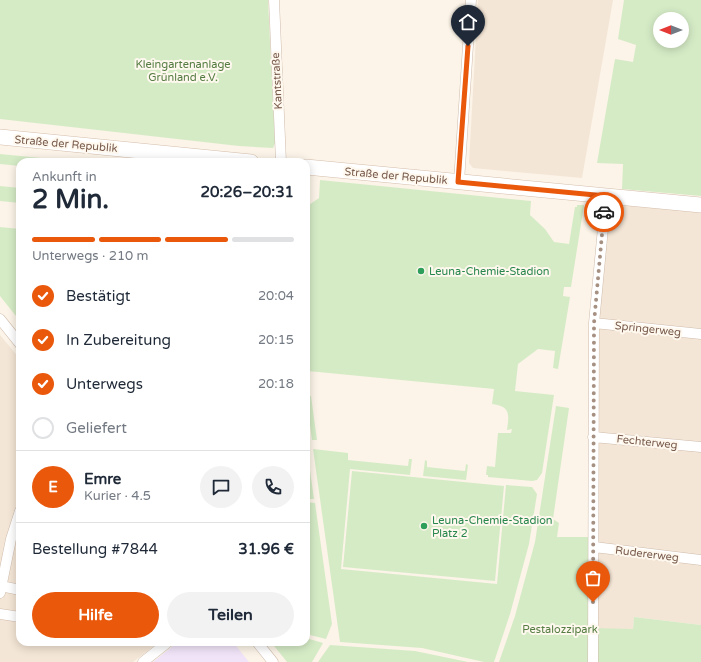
<!DOCTYPE html>
<html lang="de">
<meta charset="utf-8">
<style>
:root{--surface:#fff;--page:#f2f2f3;--text:#1f2937;--muted:#747a83;--line:#e0e1e3;--accent:#ea580c}
body{margin:0;font-family:"Varela Round",sans-serif;background:var(--page);color:var(--text);height:100vh;display:flex;flex-direction:column;font-size:15px;white-space:nowrap}
*{box-sizing:border-box;margin:0}
p{font-size:13px;color:var(--muted)}
.icon{flex:none;width:22px;height:22px;fill:none;stroke:currentColor;stroke-width:2;stroke-linecap:round;stroke-linejoin:round}
.map{position:relative;flex:1;overflow:hidden}
.sheet{position:absolute;left:16px;top:158px;width:294px;height:488px;display:flex;flex-direction:column;background:var(--surface);border-radius:12px;box-shadow:0 2px 10px #0003}
.sheet>*{flex:none}
.needle{width:26px;rotate:270deg}
.buttons{position:absolute;left:653px;top:12px;display:grid;gap:8px}
.buttons a{display:grid;place-items:center;width:36px;height:36px;border-radius:50%;background:var(--surface);box-shadow:0 2px 10px #0003;font-size:20px}
.pin{position:absolute;display:grid;place-items:center;width:34px;height:34px;color:#fff;margin:-41px -17px;border-radius:50% 50% 50% 0;rotate:-45deg;box-shadow:0 0 4px #0007}
.pin .icon{rotate:45deg}
.courier{position:absolute;display:grid;place-items:center;width:40px;height:40px;margin:-20px;border:3px solid #ea580c;border-radius:50%;background:#fff;color:#222;box-shadow:0 1px 5px #0007}
.head em{font-style:normal;font-weight:800}
.head div{display:flex;flex-direction:column-reverse}
.head{display:flex;align-items:center;justify-content:space-between;height:68px;padding:0 16px}
h1{font-size:26px;font-weight:800;line-height:30px}
.bar{display:grid;grid-template-columns:repeat(4,1fr);gap:6px 4px;align-content:center;height:48px;padding:0 16px}
.bar i{height:5px;border-radius:3px;background:var(--line)}
.bar .on{background:var(--accent)}
.bar p{grid-column:span 4}
.line{display:flex;align-items:center;gap:10px;padding:0 16px;border-top:1px solid var(--line)}
.line div{flex:1}
.round{display:grid;place-items:center;flex:none;width:42px;height:42px;border-radius:21px;background:var(--page)}
ol{padding:0 16px;list-style:none}
li{display:flex;align-items:center;gap:12px;height:44px}
li p{margin-inline-start:auto}
li .icon{padding:4px;border-radius:50%;background:var(--accent);color:#fff;stroke-width:4}
li:last-child{color:var(--muted)}
li i{width:22px;height:22px;border:2px solid var(--line);border-radius:50%}
.primary-button{display:flex;gap:8px;margin-top:auto;padding:8px 16px}
.primary-button a{flex:1;height:46px;border-radius:24px;background:var(--accent);color:#fff;font-size:16px;font-weight:800;line-height:46px;text-align:center}
.primary-button a+a{background:var(--page);color:var(--text)}
.map>svg:first-child{display:block}
.residential{fill:#f4e6d6}
.education{fill:#f1e4f9}
.green{fill:#d5ebc6;fill-rule:evenodd}
.lines{fill:none;stroke-linecap:round;stroke-linejoin:round}
.street-casing{stroke:#cfbcad;stroke-width:11}
.secondary-casing{stroke:#d4bead;stroke-width:16}
.street{stroke:#fff;stroke-width:10}
.secondary{stroke:#fff;stroke-width:15}
.done{stroke:#a69082;stroke-width:4;stroke-dasharray:0 7.2}
.route{stroke:#ea580c;stroke-width:5}
.leisure-dot{fill:#2e9e5b;stroke:#fff8ee;stroke-width:1.5}
.labels{text-anchor:middle;dominant-baseline:central;stroke-width:4;stroke-linejoin:round;paint-order:stroke}
.park-label{font-size:11px;fill:#557d43;stroke:#fff8ee}
.street-label{font-size:11px;fill:#775a4b;stroke:#fff8ee}
.leisure-label{font-size:11px;fill:#27864d;stroke:#fff8ee;text-anchor:start}
</style>
<div class="map">
<svg width="701" height="662" viewBox="0 0 701 662">
<rect width="100%" height="100%" fill="#fcf4e8"/>
<path class="residential" d="M 478,0 L 613,0 L 582,178 L 473,168 L 469,163 Z
M 606,196 L 701,211 L 701,625 L 634,617 L 633,629 L 593,629 L 594,323 Z
M 0,335 L 20,359 L 20,642 L 159,642 L 133,662 L 0,662 Z"/>
<path class="education" d="M 178,642 L 233,642 L 249,662 L 153,662 Z"/>
<path class="green" d="M 0,0 L 268,0 L 275,143 L 273,148 L 239,146 L 0,119 Z
M 624,0 L 701,0 L 701,196 L 622,189 L 623,164 L 597,163 L 615,59 L 633,62 L 636,45 L 618,39 ZM 660,19 L 682,19 L 682,41 L 660,41 Z
M 0,154 L 82,162 L 20,162 L 20,166 L 0,164 Z
M 320,180 L 531,201 L 530,215 L 545,229 L 554,242 L 569,244 L 575,207 L 577,207 L 577,205 L 584,205 L 571,287 L 564,287 L 563,296 L 570,297 L 558,369 L 553,368 L 555,351 L 538,349 L 518,364 L 515,391 L 554,395 L 542,473 L 537,480 L 532,481 L 488,477 L 488,475 L 486,475 L 487,466 L 495,467 L 498,433 L 511,433 L 512,429 L 507,430 C 509,415 511,406 492,404 L 494,389 L 308,371 L 310,386 L 306,386 L 306,371 L 308,371 L 310,346 L 306,342 L 306,207 L 319,198 Z
M 0,186 L 20,188 L 20,203 L 0,201 Z
M 0,227 L 20,229 L 20,321 L 0,296 Z
M 306,395 L 311,396 L 317,440 L 312,440 Z
M 556,406 L 569,408 L 553,519 L 559,523 L 557,537 L 593,537 L 593,628 L 633,629 L 634,617 L 701,625 L 701,662 L 499,662 L 515,616 L 535,542 Z
M 306,449 L 307,449 L 314,499 L 306,499 Z
M 313,449 L 348,453 L 348,460 L 408,466 L 409,459 L 412,459 L 410,475 L 350,469 L 341,569 L 497,584 L 506,485 L 532,487 L 537,494 L 529,544 L 510,614 L 494,662 L 484,662 L 422,648 L 340,642 Z
M 425,460 L 427,461 L 427,467 L 465,471 L 466,464 L 468,465 L 466,480 L 423,476 Z
M 352,471 L 504,486 L 495,581 L 343,567 Z
M 306,502 L 315,503 L 332,624 L 326,639 L 306,634 Z
M 306,638 L 323,643 L 312,662 L 287,662 L 271,642 L 296,642 L 298,644 L 300,642 L 306,642 Z
M 330,645 L 415,651 L 468,662 L 318,662 Z"/>
<g class="lines">
<g class="street-casing">
<path id="street" d="M 274,0 L 281,162
M 459,182 L 471,0
M 0,319 L 20,344
M 594,323 L 701,334
M 593,437 L 701,447
M 594,547 L 701,560
M 1,586 L 20,590
M 0,593 L 11,539 L 20,511
M 0,614 L 20,617
M 257,642 L 273,662
M 143,662 L 168,642
M 593,662 L 594,323 L 606,196"/>
</g>
<g class="secondary-casing">
<path id="secondary" d="M 0,137 L 251,162
M 306,167 L 701,205"/>
</g>
<use href="#street" class="street"/>
<use href="#secondary" class="secondary"/>
</g>
<g class="lines">
<path class="done" d="M 593,602 L 594,323 L 604,212"/>
<path class="route" d="M 468,46 L 458,182 L 606,196 L 604,212"/>
</g>
<g class="leisure-dot">
<circle cx="421" cy="271" r="4"/>
<circle cx="424" cy="526" r="4"/>
</g>
<g class="labels">
<g class="park-label">
<text x="183" y="64">Kleingartenanlage<tspan x="183" dy="13">Grünland e.V.</tspan></text>
<text x="560" y="629">Pestalozzipark</text>
</g>
<g class="street-label">
<text transform="translate(277 81) rotate(-93)">Kantstraße</text>
<text transform="translate(66 144) rotate(5)">Straße der Republik</text>
<text transform="translate(396 176) rotate(5)">Straße der Republik</text>
<text transform="translate(648 329) rotate(6)">Springerweg</text>
<text transform="translate(647 442) rotate(6)">Fechterweg</text>
<text transform="translate(647 554) rotate(7)">Rudererweg</text>
</g>
<g class="leisure-label">
<text x="429" y="271">Leuna-Chemie-Stadion</text>
<text x="432" y="520">Leuna-Chemie-Stadion<tspan x="432" dy="13">Platz 2</tspan></text>
</g>
</g>
</svg>
<div class="buttons">
<a><svg class="needle" viewBox="-14 -14 28 28"><path d="M0-13l5 13h-10z" fill="#e53935"/><path d="M0 13l5-13h-10z" fill="#747a83"/></svg></a>
</div>
<div class="pin" style="left:593px;top:602px;background:#ea580c"><svg class="icon" aria-label="bag" viewBox="0 0 24 24"><path d="M5 8h14l-1 12H6zM9 8a3 3 0 0 1 6 0"/></svg></div>
<div class="pin" style="left:468px;top:46px;background:#1f2937"><svg class="icon" aria-label="home" viewBox="0 0 24 24"><path d="M3 11l9-7 9 7M6 9v11h12V9"/></svg></div>
<div class="courier" style="left:604px;top:212px"><svg class="icon" aria-label="car" viewBox="0 0 24 24"><path d="M5 17H2v-5l4-1 3-4h7l3 4 3 1v5h-3M9 17h6M6 11h13"/><circle cx="7" cy="17" r="2"/><circle cx="17" cy="17" r="2"/></svg></div>
<section class="sheet">
<div class="head"><div><h1>2 Min.</h1><p>Ankunft in</p></div><em>20:26–20:31</em></div>
<div class="bar"><i class="on"></i><i class="on"></i><i class="on"></i><i></i><p>Unterwegs · 210 m</p></div>
<ol>
<li><svg class="icon" aria-label="check" viewBox="0 0 24 24"><path d="M5 12l5 5 9-10"/></svg>Bestätigt<p>20:04</p></li>
<li><svg class="icon" aria-label="check" viewBox="0 0 24 24"><path d="M5 12l5 5 9-10"/></svg>In Zubereitung<p>20:15</p></li>
<li><svg class="icon" aria-label="check" viewBox="0 0 24 24"><path d="M5 12l5 5 9-10"/></svg>Unterwegs<p>20:18</p></li>
<li><i></i>Geliefert</li>
</ol>
<div class="line" style="height:72px"><b class="round" style="background:var(--accent);color:#fff">E</b><div><b>Emre</b><p>Kurier · 4.5</p></div><a class="round"><svg class="icon" aria-label="chat" viewBox="0 0 24 24"><path d="M4 5h16v11H9l-5 4z"/></svg></a><a class="round"><svg class="icon" aria-label="phone" viewBox="0 0 24 24"><path d="M5 4h4l2 5-3 2q2 4 5 5l2-3 5 2v4C11 20 4 13 5 4z"/></svg></a></div>
<div class="line" style="height:52px"><div>Bestellung #7844</div><b>31.96 €</b></div>
<div class="primary-button"><a>Hilfe</a><a>Teilen</a></div>
</section>
</div>
